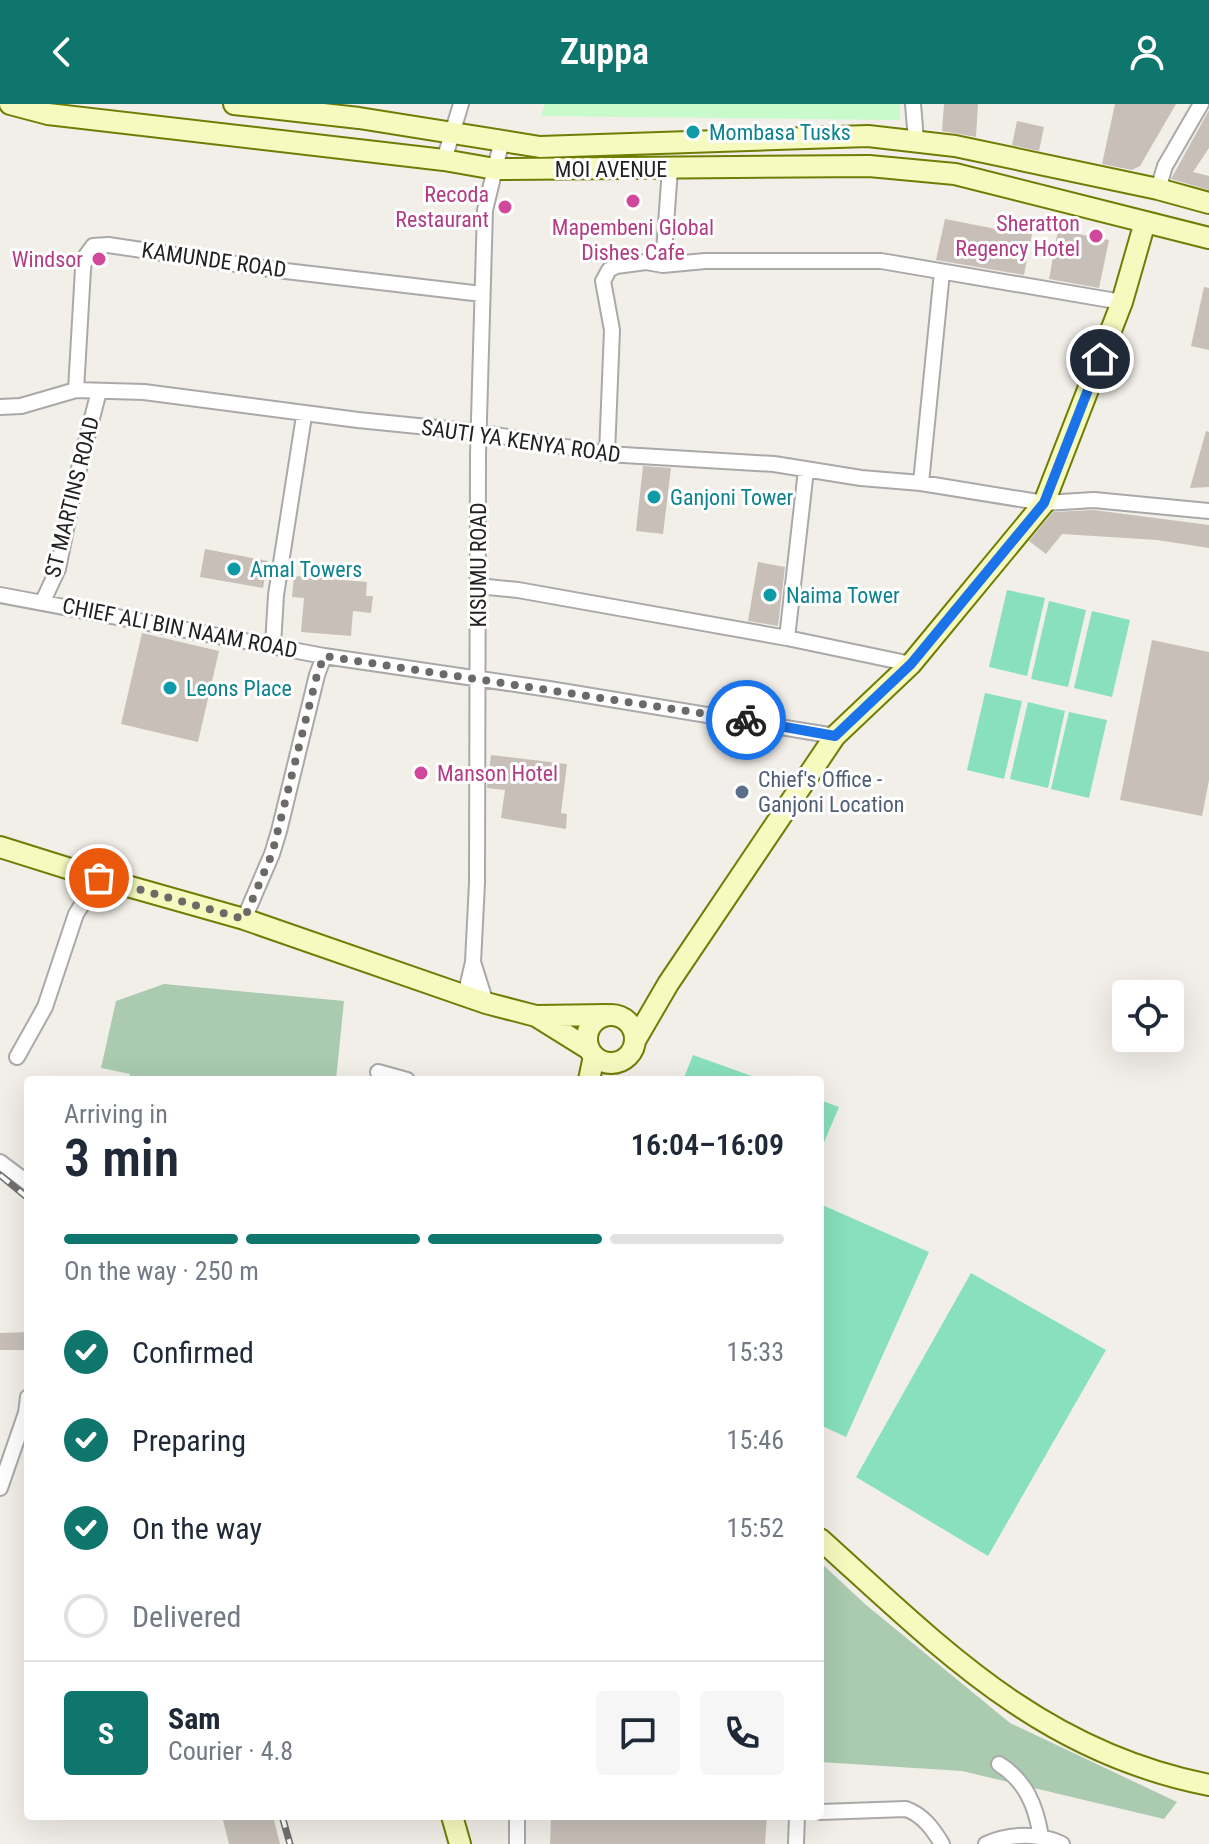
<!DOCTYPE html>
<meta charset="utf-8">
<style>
:root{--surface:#fff;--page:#f6f6f7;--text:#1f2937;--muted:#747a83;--line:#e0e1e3;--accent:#0f766e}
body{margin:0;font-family:"Roboto Condensed",sans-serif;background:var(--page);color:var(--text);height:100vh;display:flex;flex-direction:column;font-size:30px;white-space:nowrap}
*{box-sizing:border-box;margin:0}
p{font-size:26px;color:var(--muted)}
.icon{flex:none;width:44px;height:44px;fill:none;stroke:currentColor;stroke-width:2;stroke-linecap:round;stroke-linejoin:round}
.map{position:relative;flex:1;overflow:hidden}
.details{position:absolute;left:24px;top:972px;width:800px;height:744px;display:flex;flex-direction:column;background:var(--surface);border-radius:8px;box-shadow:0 8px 32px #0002}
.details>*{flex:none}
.controls{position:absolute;left:1112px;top:876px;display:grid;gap:16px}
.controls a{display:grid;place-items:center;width:72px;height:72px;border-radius:8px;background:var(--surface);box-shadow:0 8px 32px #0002;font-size:40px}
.pin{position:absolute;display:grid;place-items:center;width:68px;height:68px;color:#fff;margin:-34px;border:4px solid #fff;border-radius:50%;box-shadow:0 2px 8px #0007}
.courier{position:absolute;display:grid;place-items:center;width:80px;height:80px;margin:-40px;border:6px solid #1a73e8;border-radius:50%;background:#fff;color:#222;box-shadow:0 2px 10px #0007}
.overview em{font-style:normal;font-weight:600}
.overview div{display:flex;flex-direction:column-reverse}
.overview{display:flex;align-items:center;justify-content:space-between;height:136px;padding:0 40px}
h1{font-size:52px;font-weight:600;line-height:60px}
.bar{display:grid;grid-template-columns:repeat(4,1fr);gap:12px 8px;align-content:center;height:96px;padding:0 40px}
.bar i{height:10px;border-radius:6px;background:var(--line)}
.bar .selected{background:var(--accent)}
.bar p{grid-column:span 4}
.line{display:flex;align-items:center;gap:20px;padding:0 40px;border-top:2px solid var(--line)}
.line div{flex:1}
.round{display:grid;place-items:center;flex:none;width:84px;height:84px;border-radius:8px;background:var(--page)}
ol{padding:0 40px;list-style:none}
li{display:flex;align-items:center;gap:24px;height:88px}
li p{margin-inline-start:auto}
li .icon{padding:8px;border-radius:50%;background:var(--accent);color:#fff;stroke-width:4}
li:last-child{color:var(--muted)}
li i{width:44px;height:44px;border:4px solid var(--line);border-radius:50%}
header{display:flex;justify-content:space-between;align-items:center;height:104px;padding:0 40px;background:var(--accent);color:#fff;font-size:36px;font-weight:600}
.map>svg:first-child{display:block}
.cemetery{fill:#aacbaf}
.park{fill:#c8facc}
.pitch{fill:#88e0be}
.building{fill:#c7bfb8}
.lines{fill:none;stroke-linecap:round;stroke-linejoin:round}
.street-casing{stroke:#a9a9a9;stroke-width:18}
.secondary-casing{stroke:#707d05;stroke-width:24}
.street{stroke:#fff;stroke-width:14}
.secondary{stroke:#f7fabf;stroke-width:20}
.rail-casing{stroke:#707070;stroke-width:7}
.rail{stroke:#fff;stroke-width:4;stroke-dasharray:12;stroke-linecap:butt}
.done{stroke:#6b6a68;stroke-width:8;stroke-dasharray:0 14.4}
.route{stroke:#1a73e8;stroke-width:10}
.culture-dot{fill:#0f9aa8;stroke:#fff;stroke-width:3}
.hotel-dot{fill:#d1479c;stroke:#fff;stroke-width:3}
.service-dot{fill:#5c6f8a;stroke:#fff;stroke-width:3}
.labels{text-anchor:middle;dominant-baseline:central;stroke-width:6;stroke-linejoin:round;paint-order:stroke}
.culture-label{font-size:22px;fill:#0d838f;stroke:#fff;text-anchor:start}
.street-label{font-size:22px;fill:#222;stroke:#fff}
.hotel-label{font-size:22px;fill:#b23c85;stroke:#fff;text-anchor:end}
.service-label{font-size:22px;fill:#4e5e75;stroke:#fff;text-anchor:start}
</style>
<header><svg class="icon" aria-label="back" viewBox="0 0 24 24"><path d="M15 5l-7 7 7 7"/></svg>Zuppa<svg class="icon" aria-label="person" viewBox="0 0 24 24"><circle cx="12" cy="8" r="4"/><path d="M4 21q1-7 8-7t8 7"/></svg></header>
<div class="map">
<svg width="1209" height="1740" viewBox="0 0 1209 1740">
<rect width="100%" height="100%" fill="#f2efe9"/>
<path class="cemetery" d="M 164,880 L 344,897 L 336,976 L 129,976 L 130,970 L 101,964 L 116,897 Z
M 820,1458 L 865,1500 L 1010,1619 L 1177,1698 L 1164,1715 L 962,1667 L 820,1658 Z"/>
<path class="park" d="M 545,0 L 900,0 L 900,16 L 541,12 Z"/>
<path class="pitch" d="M 1007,486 L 1045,494 L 1027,572 L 989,563 Z
M 1049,497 L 1086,506 L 1068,583 L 1031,575 Z
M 1092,507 L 1130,516 L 1112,593 L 1074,584 Z
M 985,589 L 1022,597 L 1004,675 L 967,666 Z
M 1028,598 L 1065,607 L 1048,684 L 1010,675 Z
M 1069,608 L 1107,616 L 1089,694 L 1051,685 Z
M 693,951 L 763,976 L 683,976 Z
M 820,996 L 839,1003 L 820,1048 Z
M 820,1100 L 929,1148 L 846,1333 L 820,1321 Z
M 971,1169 L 1106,1246 L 988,1452 L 856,1373 Z"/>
<path class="building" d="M 944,0 L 978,0 L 976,33 L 942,27 Z
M 1115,0 L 1176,0 L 1140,62 L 1132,66 L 1102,60 Z
M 1209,6 L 1209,44 L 1193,68 L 1209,72 L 1209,86 L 1171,75 Z
M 1017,17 L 1044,23 L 1039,47 L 1012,41 Z
M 999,113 L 1034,120 L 1024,171 L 936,156 L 945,115 L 996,125 Z
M 1058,126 L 1109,136 L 1099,184 L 1049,175 Z
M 1204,183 L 1209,184 L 1209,246 L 1191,242 Z
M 1206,327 L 1209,328 L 1209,383 L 1190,384 Z
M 643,362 L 671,364 L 663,430 L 636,427 Z
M 1094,406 L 1209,421 L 1209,444 L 1157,436 L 1062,430 L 1046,450 L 1029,437 L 1053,408 Z
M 205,445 L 268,457 L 263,484 L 200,473 Z
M 758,458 L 785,463 L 778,522 L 748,517 Z
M 294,472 L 367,478 L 366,492 L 373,492 L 371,509 L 353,507 L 351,532 L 301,528 L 304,494 L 292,493 Z
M 142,529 L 219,547 L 198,638 L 121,620 Z
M 1152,536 L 1209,548 L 1209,676 L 1202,712 L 1120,696 Z
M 491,651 L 567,660 L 561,709 L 567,710 L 566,725 L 501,714 L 505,686 L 487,684 Z
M 28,1228 L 28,1246 L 0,1246 L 0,1229 Z
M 222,1712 L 273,1712 L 280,1740 L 229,1740 Z
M 551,1712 L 767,1712 L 765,1740 L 550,1740 Z"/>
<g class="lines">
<g class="street-casing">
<path id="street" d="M 913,0 L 916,36
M 444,56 L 461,0
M 1158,85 L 1165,62 L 1201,0
M 663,161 L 670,65
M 76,286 L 83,165 L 85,153 L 93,142 L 108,141 L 277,166 L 482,190
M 0,303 L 21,302 L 76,286 L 144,288 L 358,316 L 478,328 L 607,350 L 774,360 L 861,374 L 921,379 L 1044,399 L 1094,396 L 1209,407
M 607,350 L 612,226 L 603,177 L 609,166 L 616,162 L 646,158 L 663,161 L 705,157 L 881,157 L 1122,198
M 921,379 L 942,168
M 478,482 L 518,486 L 787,534 L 911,560
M 0,491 L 324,552 L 549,585 L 835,632
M 43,497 L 58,465 L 75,380 L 99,287
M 787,534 L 806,366
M 273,541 L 276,491 L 304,312 L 308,310
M 244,815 L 272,750 L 279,727 L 317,571 L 324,552
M 473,858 L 486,899
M 465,892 L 473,858 L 477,779 L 478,350 L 485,106 L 502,36
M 17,953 L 45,903 L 76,810 L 99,774
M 378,968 L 407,976
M 0,1058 L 28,1079
M 0,1384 L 26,1309 L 28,1293
M 999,1660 C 1026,1677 1036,1702 1041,1733
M 820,1708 L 906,1705 C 923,1711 933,1725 942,1740
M 517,1740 L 517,1712
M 796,1740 L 797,1712
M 986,1740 C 1010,1729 1039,1729 1062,1740"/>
</g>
<g class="secondary-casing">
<path id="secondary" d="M 10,0 L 48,10 L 444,56 L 495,65 L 869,62 L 955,70 L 1209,134
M 234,0 L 359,14 L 540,43 L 868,32 L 955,42 L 1158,85 L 1209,99
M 0,743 L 99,774 L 244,815 L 486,899 L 536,912 L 607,911
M587 935a24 24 0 1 1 48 0a24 24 0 1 1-48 0Z
M 536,912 L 589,945
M 636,935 L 668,880 L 835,632 L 911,560 L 1044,399 L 1122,198 L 1145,118
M 589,976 L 594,952
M 820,1435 C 942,1545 1041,1648 1209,1681
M 452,1712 L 460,1740"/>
</g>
<use href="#street" class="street"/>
<use href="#secondary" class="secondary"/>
<g class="rail-casing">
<path id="rail" d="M 0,1071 L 28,1094
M 282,1712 L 290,1740"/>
</g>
<use href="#rail" class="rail"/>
</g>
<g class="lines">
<path class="done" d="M 99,774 L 244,815 L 272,750 L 317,571 L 324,552 L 746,616"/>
<path class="route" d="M 746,616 L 835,632 L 911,560 L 1044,399 L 1100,255"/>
</g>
<g class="culture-dot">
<circle cx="693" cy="28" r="8"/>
<circle cx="654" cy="393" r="8"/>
<circle cx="234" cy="465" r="8"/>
<circle cx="770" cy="491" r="8"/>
<circle cx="170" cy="584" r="8"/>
</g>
<g class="hotel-dot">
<circle cx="633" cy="97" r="8"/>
<circle cx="505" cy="103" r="8"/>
<circle cx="1096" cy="132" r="8"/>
<circle cx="99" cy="155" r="8"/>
<circle cx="421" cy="669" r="8"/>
</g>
<circle class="service-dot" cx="742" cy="688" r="8"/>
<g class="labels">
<g class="culture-label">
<text x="709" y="28">Mombasa Tusks</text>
<text x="670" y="393">Ganjoni Tower</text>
<text x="250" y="465">Amal Towers</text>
<text x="786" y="491">Naima Tower</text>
<text x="186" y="584">Leons Place</text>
</g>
<g class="street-label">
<text x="611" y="65">MOI AVENUE</text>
<text transform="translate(214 156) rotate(8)">KAMUNDE ROAD</text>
<text transform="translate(521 337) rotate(8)">SAUTI YA KENYA ROAD</text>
<text transform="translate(72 393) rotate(-76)">ST MARTINS ROAD</text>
<text transform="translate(478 461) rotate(-90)">KISUMU ROAD</text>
<text transform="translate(180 524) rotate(11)">CHIEF ALI BIN NAAM ROAD</text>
</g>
<g class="hotel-label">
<text x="489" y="90">Recoda<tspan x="489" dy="25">Restaurant</tspan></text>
<text x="1080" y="119">Sheratton<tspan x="1080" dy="25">Regency Hotel</tspan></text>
<text x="633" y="123" text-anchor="middle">Mapembeni Global<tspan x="633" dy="25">Dishes Cafe</tspan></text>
<text x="83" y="155">Windsor</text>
<text x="437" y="669" text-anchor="start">Manson Hotel</text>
</g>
<g class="service-label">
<text x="758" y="675">Chief's Office -<tspan x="758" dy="25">Ganjoni Location</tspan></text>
</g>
</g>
</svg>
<div class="controls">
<a><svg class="icon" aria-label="locate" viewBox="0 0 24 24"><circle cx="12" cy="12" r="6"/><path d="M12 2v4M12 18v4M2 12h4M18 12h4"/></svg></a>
</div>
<div class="pin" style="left:99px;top:774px;background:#ea580c"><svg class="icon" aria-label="bag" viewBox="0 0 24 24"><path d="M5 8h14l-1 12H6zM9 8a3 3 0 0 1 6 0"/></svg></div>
<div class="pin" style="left:1100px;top:255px;background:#1f2937"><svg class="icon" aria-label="home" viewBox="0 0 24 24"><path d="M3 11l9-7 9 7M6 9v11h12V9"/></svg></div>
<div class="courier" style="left:746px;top:616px"><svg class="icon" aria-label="bike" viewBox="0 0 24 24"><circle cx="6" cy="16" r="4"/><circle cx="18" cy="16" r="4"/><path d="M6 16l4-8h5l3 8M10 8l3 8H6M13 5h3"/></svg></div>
<section class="details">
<div class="overview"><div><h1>3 min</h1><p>Arriving in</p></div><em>16:04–16:09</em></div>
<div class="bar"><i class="selected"></i><i class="selected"></i><i class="selected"></i><i></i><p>On the way · 250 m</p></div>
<ol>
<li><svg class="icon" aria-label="check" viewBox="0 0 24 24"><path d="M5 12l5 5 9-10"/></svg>Confirmed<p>15:33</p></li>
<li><svg class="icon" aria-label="check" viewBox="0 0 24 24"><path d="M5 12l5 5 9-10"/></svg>Preparing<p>15:46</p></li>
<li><svg class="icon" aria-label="check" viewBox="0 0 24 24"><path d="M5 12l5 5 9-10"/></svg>On the way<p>15:52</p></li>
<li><i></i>Delivered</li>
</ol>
<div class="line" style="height:144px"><b class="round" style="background:var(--accent);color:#fff">S</b><div><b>Sam</b><p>Courier · 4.8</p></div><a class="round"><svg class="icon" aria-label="chat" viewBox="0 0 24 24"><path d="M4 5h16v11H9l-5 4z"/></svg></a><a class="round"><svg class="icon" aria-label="phone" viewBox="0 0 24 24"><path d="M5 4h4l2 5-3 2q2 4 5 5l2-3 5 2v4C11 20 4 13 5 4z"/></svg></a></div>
</section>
</div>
